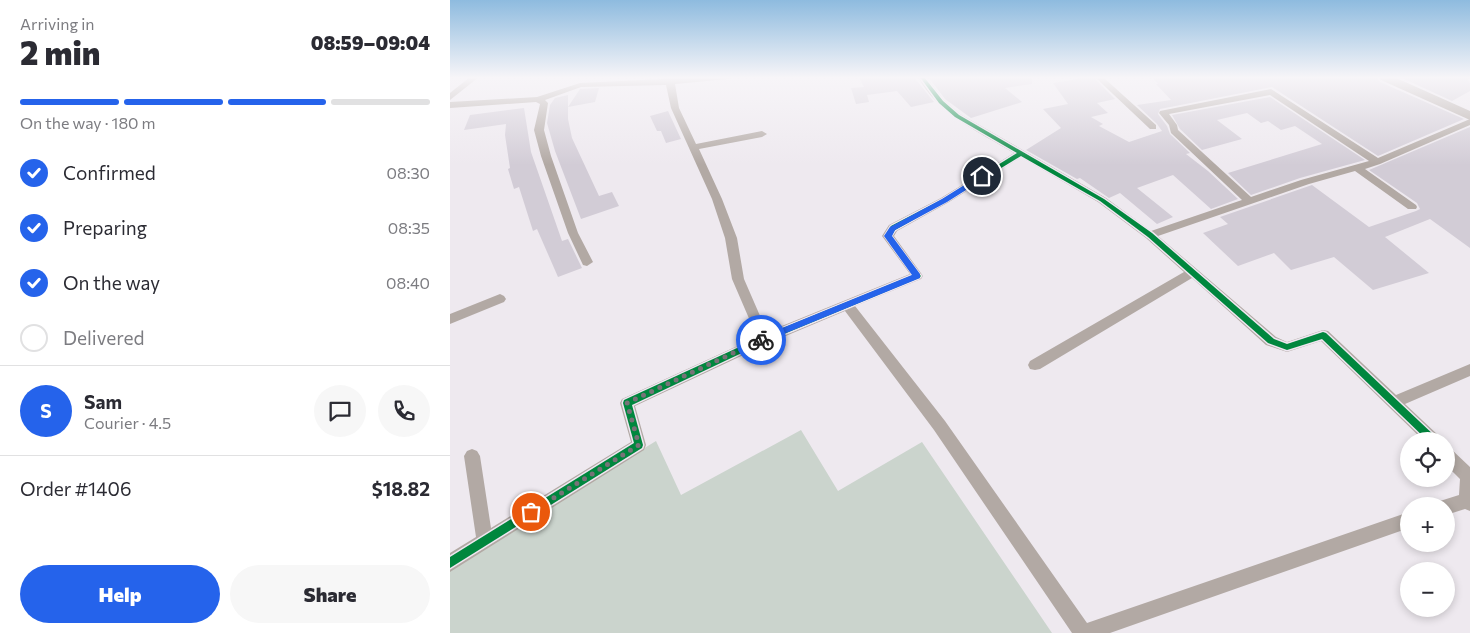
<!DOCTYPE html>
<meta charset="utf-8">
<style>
:root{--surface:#fff;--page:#f7f7f7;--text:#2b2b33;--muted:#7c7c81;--line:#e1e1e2;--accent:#2563eb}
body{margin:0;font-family:Commissioner,sans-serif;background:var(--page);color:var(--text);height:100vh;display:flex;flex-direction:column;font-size:19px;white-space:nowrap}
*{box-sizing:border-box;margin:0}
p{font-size:16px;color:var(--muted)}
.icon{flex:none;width:28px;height:28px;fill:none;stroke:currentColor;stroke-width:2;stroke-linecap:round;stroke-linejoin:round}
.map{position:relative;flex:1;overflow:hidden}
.details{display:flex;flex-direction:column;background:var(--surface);width:450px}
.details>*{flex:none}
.controls{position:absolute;left:950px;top:432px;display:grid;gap:10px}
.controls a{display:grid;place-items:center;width:55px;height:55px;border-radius:50%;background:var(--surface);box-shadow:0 2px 8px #0003;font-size:25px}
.pin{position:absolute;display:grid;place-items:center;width:42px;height:42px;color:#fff;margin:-21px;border:2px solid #fff;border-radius:50%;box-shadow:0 1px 5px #0007}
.courier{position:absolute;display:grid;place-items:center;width:50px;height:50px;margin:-25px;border:4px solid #2563eb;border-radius:50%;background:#fff;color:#222;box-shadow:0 1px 6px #0007}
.summary em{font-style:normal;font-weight:800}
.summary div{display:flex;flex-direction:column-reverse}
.summary{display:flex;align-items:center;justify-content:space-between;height:85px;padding:0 20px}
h1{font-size:32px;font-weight:800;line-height:38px}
.bar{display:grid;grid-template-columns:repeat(4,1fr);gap:8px 5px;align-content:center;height:60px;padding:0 20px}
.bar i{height:6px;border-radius:4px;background:var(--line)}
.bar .current{background:var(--accent)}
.bar p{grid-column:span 4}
.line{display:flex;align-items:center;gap:12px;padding:0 20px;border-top:1px solid var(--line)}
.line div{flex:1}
.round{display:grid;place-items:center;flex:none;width:52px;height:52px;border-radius:26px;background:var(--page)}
ol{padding:0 20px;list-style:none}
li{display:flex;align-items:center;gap:15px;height:55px}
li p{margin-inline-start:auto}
li .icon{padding:5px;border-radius:50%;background:var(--accent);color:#fff;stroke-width:4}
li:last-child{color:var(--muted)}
li i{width:28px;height:28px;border:2px solid var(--line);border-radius:50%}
.primary-button{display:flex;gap:10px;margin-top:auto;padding:10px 20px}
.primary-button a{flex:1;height:58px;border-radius:30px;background:var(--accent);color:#fff;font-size:20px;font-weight:800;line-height:58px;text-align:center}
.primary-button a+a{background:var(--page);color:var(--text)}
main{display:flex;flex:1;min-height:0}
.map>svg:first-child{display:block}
.green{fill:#cbd4cd}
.building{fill:#d2ccd6}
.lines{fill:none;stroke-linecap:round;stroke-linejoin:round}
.street{fill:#b2a9a4;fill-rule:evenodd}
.secondary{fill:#b2a8a3;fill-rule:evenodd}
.cycleway-casing{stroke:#efe7f1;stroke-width:3}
.cycleway{fill:#00873e;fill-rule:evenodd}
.route{fill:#2563eb}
.done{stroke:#777377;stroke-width:5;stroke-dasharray:0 9}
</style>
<main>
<section class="details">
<div class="summary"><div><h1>2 min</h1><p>Arriving in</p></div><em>08:59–09:04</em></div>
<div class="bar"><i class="current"></i><i class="current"></i><i class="current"></i><i></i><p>On the way · 180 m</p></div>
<ol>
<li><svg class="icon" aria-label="check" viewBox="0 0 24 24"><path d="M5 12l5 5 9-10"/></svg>Confirmed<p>08:30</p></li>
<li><svg class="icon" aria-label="check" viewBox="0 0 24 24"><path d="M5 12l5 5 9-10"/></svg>Preparing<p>08:35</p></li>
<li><svg class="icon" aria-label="check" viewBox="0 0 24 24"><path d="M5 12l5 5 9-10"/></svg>On the way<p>08:40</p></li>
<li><i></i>Delivered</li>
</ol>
<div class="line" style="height:90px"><b class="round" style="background:var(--accent);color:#fff">S</b><div><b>Sam</b><p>Courier · 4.5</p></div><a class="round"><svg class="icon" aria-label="chat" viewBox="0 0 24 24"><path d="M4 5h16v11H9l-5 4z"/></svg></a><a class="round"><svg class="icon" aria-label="phone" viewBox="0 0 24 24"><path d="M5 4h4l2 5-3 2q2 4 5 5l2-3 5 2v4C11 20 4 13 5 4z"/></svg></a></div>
<div class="line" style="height:65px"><div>Order #1406</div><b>$18.82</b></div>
<div class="primary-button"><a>Help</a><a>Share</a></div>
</section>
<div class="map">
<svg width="1020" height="633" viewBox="0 0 1020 633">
<rect width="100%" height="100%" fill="#eee9ef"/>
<path class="green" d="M 351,430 L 388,491 L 472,442 L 602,633 L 0,633 L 0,567 L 206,441 L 231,495 Z"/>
<path class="building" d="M 423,77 L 464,77 L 484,102 L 461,107 L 447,91 L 417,95 L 419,102 L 406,104 L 401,88 L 414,87 L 410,79 Z
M 488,77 L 582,77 L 582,84 L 555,88 L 572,102 L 521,118 L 495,99 L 479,78 Z
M 639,77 L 643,77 L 665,99 L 647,103 L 658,113 L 641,117 L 653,124 L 649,126 L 679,142 L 712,131 L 707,124 L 687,105 L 721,100 L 706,84 L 708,84 L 702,77 L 926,77 L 930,82 L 1014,119 L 928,156 L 822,87 L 710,109 L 708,114 L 717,126 L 720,134 L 740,153 L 736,154 L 758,171 L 788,199 L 761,209 L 723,175 L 687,188 L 723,217 L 707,224 L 670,193 L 659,198 L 630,178 L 627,179 L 576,150 L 611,128 L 593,109 L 618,104 L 603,83 Z
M 950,77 L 1016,77 L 1020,83 L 1020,91 L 1002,101 Z
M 149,88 L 145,102 L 118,107 L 130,89 Z
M 118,95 L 118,119 L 122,138 L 149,196 L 162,192 L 169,206 L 131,219 L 105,151 L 97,123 L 100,105 L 105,98 Z
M 820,97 L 915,160 L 850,178 L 801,195 L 778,173 L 872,144 L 845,126 L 831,130 L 818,121 L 811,123 L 797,113 L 767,120 L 792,139 L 752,150 L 730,129 L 722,115 Z
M 74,108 L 81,152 L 112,241 L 118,239 L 132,268 L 108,277 L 87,229 L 83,231 L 69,187 L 64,189 L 58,169 L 60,168 L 55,135 L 56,124 L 14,130 L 20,115 Z
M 218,111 L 231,139 L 216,143 L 211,131 L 207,131 L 200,116 Z
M 1020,127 L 1020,248 L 980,219 L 935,237 L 979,273 L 923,290 L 884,257 L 841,270 L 824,253 L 788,266 L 753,233 L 778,224 L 770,217 L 862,185 L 919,227 L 966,211 L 970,209 L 967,203 L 919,170 Z"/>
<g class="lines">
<path class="street" d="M 20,77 L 29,77 L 0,100 L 0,93 Z
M 254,77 L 282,77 L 278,79 L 225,84 L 229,108 L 246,144 L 312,131 L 317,134 L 312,137 L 249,149 L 272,199 L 287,238 L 294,279 L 317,332 L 460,274 L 432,236 L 439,225 L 491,198 L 564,153 C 529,132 488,114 468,77 L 476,77 L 494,100 L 510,114 L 656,198 L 701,231 L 792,200 L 721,133 L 719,125 L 709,113 L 710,111 L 821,89 L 928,158 L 1020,119 L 1020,125 L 930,164 L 915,169 L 966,205 L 967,207 L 966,209 L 958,209 L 905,171 L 859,184 L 708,236 L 826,337 L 837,342 L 873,330 L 878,331 L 946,395 L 1020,364 L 1020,376 L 955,404 L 989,436 L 991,441 L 974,441 L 871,341 L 837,352 L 816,345 L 742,278 L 590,369 L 585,370 L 580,369 L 578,365 L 580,361 L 734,272 L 696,238 L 648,202 L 571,157 L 499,202 L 447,231 L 444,236 L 473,276 L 471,279 L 405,306 L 495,421 L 637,623 L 959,512 L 959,528 L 660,633 L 622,633 L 484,430 L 395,311 L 319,343 L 185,406 L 196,445 L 194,450 L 0,572 L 0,553 L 26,537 L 14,456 L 17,451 L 22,449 L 27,451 L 30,456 L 41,528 L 181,442 L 170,403 L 172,399 L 307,337 L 282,279 L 275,238 L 262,199 L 221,108 L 216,85 L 131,87 L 95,100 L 98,103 L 94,130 L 101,156 L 128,233 L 143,262 L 137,266 L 133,265 L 118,233 L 91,156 L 84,130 L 90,104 L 86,102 L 0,108 L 0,102 L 87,97 L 130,83 ZM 820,95 L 919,161 L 851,180 L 801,197 L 728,130 L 727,125 L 719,114 Z
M 645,77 L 653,77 L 706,125 L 706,129 L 700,129 Z
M 50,294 L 54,296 L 56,299 L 54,302 L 0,324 L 0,314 Z
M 996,447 L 1001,449 L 1020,467 L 1020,511 L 1015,509 L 996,515 L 996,506 L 988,506 L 990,501 L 1009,495 L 1010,479 L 996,465 Z"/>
<path class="secondary" d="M 929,77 L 944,77 L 1020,111 L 1020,120 L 931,80 Z"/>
<g class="cycleway-casing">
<path id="cycleway" d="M 470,77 L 474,77 L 493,101 L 509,115 L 654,199 L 702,233 L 824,339 L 837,344 L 873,332 L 876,333 L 987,438 L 988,441 L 978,441 L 872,339 L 837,350 L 818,343 L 698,237 L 650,201 L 571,156 L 497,201 L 445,230 L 441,236 L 469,274 L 471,276 L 469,278 L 317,341 L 182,405 L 193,445 L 192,448 L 0,568 L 0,557 L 184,443 L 173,403 L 174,400 L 311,337 L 463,275 L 435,236 L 441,226 L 493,199 L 567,153 L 505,117 L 489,103 Z"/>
</g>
<use href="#cycleway" class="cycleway"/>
</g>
<linearGradient id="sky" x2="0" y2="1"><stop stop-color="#8ebbdf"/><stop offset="0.47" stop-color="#f7f5f8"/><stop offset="1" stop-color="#f7f5f8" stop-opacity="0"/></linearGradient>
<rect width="1020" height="165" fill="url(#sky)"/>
<path class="route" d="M 532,174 L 535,175 L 535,178 L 497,202 L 445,230 L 442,236 L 470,274 L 470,278 L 314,342 L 308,342 L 308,338 L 462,275 L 434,236 L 440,227 L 492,199 Z"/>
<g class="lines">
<path class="done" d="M 81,512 L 189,445 L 177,403 L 311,340"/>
</g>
</svg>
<div class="controls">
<a><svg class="icon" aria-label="locate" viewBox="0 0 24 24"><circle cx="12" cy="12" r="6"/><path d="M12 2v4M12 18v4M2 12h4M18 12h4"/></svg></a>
<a>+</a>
<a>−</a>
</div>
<div class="pin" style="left:81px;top:512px;background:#ea580c"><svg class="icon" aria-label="bag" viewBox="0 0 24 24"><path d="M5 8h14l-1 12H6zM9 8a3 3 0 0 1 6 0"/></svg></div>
<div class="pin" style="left:532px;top:176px;background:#1f2937"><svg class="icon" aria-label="home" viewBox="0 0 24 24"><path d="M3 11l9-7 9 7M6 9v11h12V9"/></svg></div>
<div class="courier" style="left:311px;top:340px"><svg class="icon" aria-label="bike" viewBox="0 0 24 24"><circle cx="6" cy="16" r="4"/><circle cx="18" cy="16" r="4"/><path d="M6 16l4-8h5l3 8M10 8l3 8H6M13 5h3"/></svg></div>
</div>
</main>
